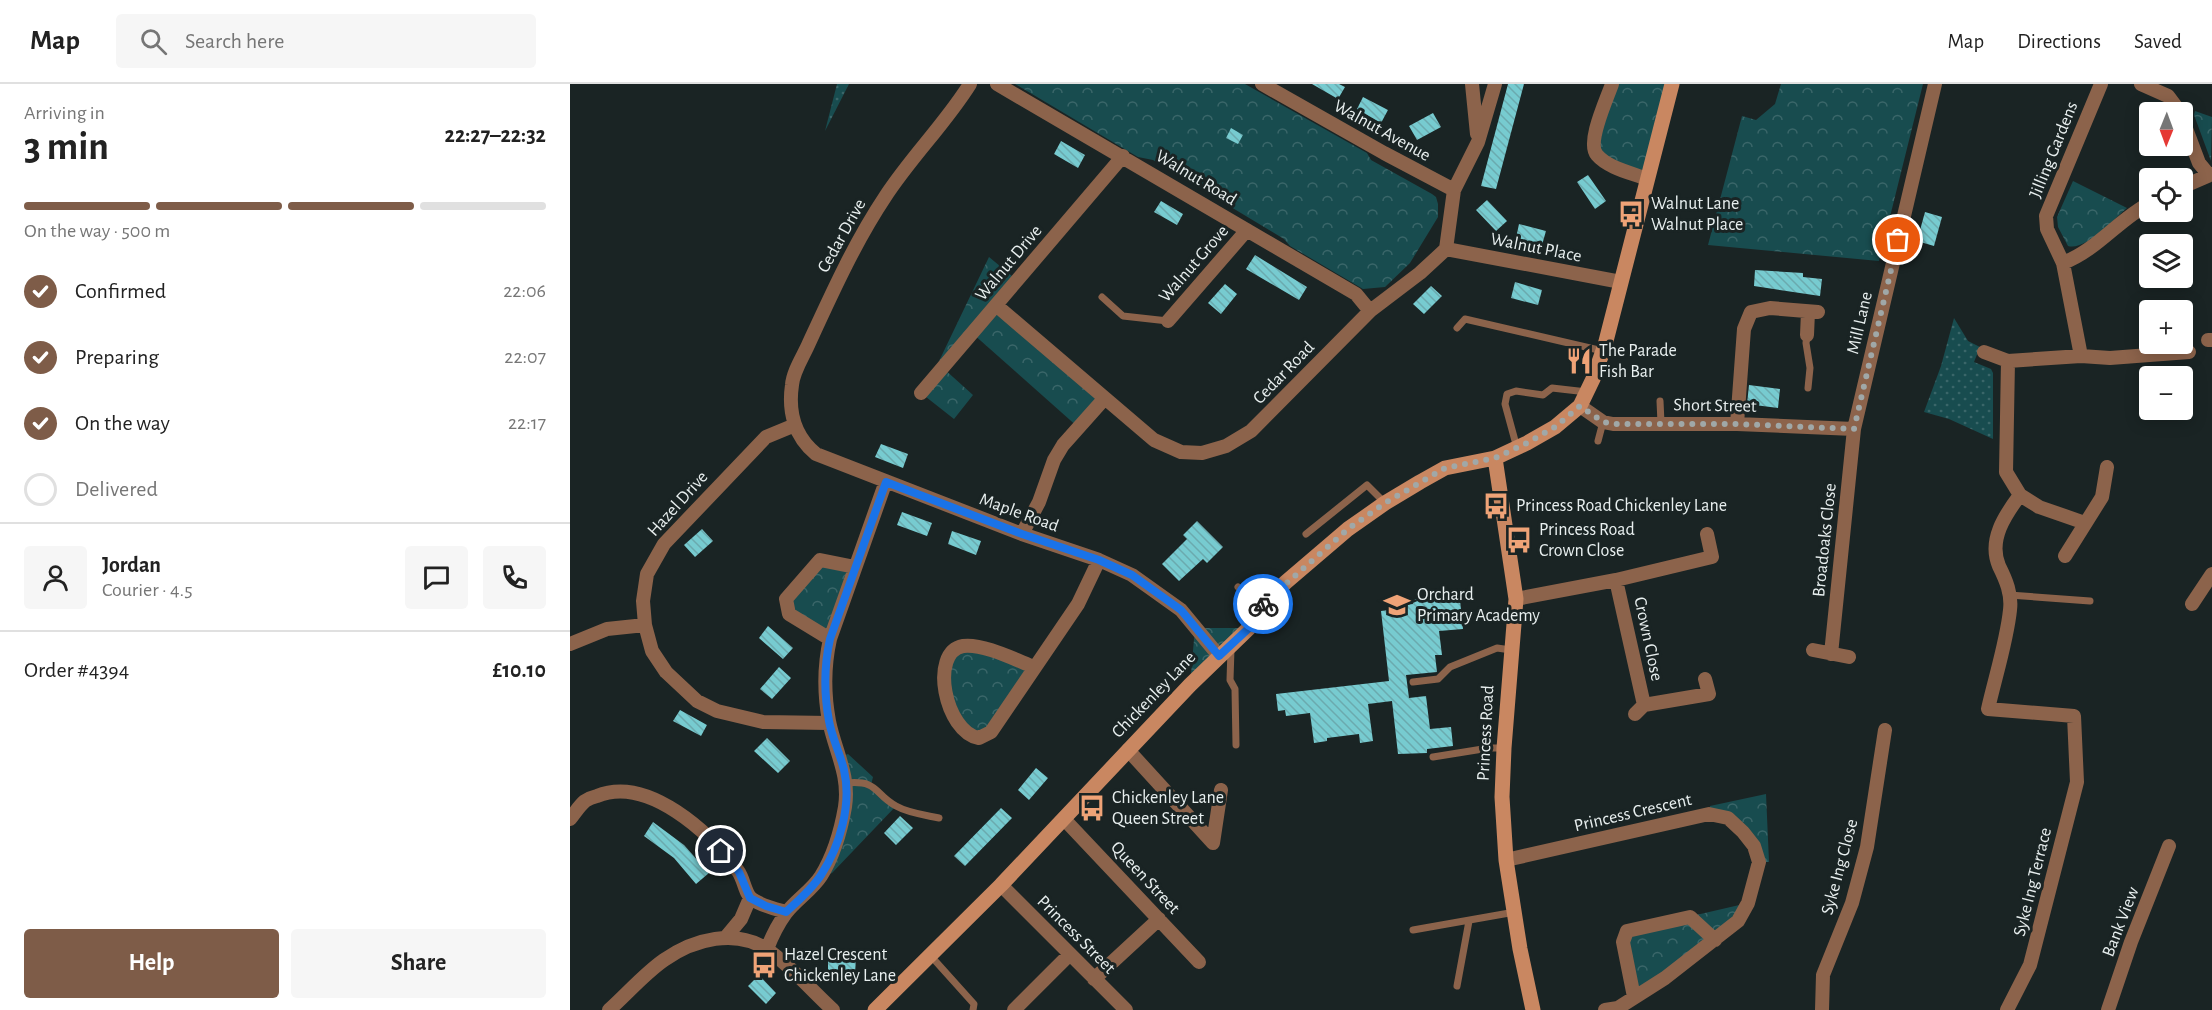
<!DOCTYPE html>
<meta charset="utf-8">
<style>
:root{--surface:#fff;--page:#f6f6f6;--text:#222;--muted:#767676;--line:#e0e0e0;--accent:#7e5c48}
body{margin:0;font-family:"Alegreya Sans",sans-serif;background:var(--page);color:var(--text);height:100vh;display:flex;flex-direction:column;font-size:22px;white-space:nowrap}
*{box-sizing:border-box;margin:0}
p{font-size:20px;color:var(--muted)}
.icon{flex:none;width:33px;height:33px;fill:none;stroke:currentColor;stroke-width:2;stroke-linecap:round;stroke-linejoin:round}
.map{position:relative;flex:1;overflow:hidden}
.side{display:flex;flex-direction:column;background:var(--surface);width:570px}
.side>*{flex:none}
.needle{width:39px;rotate:181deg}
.fabs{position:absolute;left:1569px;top:18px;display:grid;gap:12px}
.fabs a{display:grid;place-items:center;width:54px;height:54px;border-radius:6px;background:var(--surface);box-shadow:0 3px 15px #0003;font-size:30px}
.pin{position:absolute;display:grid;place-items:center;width:51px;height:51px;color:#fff;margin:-26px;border:3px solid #fff;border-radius:50%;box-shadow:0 2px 6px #0007}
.courier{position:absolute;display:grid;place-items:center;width:60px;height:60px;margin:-30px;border:4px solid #1a73e8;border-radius:50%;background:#fff;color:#222;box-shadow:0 2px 8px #0007}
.overview em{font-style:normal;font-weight:600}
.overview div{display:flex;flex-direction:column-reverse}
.overview{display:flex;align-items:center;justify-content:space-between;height:102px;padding:0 24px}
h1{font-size:39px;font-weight:600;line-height:45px}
.bar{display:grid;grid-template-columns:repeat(4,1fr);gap:9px 6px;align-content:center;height:72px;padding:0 24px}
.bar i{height:8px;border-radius:4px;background:var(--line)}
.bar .active{background:var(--accent)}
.bar p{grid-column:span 4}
.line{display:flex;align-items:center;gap:15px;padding:0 24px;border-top:2px solid var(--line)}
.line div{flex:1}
.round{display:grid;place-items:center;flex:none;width:63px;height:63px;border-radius:6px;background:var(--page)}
ol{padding:0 24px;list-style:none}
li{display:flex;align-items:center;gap:18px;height:66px}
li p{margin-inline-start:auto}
li .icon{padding:6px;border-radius:50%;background:var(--accent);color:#fff;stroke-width:4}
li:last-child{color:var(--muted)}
li i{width:33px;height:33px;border:3px solid var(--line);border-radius:50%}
.primary-button{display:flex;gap:12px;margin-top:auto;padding:12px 24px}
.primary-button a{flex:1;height:69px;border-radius:6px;background:var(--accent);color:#fff;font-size:24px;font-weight:600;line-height:69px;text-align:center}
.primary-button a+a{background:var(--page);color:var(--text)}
header{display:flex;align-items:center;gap:36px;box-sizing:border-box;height:84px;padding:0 30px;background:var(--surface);border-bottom:2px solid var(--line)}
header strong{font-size:28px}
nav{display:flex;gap:33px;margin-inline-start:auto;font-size:21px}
.search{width:420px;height:54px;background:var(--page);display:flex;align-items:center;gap:15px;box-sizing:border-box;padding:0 21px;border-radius:6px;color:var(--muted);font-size:22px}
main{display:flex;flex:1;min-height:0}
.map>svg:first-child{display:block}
.grass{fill:url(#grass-dots)}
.park{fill:url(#park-crowns)}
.building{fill:url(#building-back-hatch)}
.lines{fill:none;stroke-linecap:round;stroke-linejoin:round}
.lane{stroke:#8c634b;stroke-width:7}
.street{stroke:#8c634b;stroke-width:14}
.secondary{stroke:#c98761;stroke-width:15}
.done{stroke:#a0a8a8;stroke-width:6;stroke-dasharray:0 10.8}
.route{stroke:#1a73e8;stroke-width:8}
.labels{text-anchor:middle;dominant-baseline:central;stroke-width:6;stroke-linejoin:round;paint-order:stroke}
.street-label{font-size:18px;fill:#e8efef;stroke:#1a2424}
.poi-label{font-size:18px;fill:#e8efef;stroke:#1a2424;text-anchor:start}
</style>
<header>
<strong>Map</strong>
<div class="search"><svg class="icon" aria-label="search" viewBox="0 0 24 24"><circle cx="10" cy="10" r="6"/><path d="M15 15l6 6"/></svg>Search here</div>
<nav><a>Map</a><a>Directions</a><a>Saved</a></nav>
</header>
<main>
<section class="side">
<div class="overview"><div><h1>3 min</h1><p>Arriving in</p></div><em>22:27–22:32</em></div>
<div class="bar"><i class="active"></i><i class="active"></i><i class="active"></i><i></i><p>On the way · 500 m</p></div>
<ol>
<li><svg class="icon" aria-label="check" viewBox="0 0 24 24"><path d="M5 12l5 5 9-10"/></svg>Confirmed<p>22:06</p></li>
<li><svg class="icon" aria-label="check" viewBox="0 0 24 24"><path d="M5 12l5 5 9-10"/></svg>Preparing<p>22:07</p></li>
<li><svg class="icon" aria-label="check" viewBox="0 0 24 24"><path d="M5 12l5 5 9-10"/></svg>On the way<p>22:17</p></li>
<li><i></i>Delivered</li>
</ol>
<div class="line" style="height:108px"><a class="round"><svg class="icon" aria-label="person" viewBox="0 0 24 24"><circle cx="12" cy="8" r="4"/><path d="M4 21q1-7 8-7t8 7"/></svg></a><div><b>Jordan</b><p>Courier · 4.5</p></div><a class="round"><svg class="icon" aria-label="chat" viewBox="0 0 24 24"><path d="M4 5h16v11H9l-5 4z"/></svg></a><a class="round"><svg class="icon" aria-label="phone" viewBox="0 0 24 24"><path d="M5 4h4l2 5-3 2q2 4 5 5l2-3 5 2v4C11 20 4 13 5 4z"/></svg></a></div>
<div class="line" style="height:78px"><div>Order #4394</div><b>£10.10</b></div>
<div class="primary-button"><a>Help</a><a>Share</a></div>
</section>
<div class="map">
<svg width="1642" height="926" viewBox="0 0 1642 926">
<defs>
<pattern id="grass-dots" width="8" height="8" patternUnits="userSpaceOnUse" patternTransform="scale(1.5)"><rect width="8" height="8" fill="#184c4f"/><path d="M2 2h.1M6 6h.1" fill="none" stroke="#3a6669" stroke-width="1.8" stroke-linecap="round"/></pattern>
<pattern id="park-crowns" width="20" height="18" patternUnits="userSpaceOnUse" patternTransform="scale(1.5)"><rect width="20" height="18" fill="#184c4f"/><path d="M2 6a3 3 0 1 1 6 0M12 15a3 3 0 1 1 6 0" fill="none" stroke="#3a6669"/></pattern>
<pattern id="building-back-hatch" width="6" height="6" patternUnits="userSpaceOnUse" patternTransform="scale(1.5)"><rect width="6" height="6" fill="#77cbd0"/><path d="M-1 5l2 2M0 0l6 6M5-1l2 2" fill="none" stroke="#6baaae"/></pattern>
</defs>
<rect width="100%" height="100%" fill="#1a2424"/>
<path class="grass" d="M 267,0 L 279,0 L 255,47 Z
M 1384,234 L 1398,257 L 1410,263 L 1404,278 L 1421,285 L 1423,289 L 1423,355 L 1379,335 L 1354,328 L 1371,282 Z"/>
<path class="park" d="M 445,0 L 675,0 L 797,69 L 801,76 L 862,110 L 866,113 L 868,120 L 868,133 L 840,179 L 815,203 L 793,205 L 720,162 L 714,155 L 583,76 L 568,73 Z
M 1042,0 L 1102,0 L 1077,95 L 1038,79 L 1024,54 Z
M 1211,0 L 1353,0 L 1309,177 L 1138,161 L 1172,32 L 1186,36 L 1205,20 Z
M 1625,27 L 1642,33 L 1641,77 L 1624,31 Z
M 1503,97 L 1557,124 C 1544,135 1516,167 1498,162 L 1488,143 L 1487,133 Z
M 419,173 L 448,197 L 427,222 L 534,315 L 509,344 L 402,249 L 373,284 L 403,311 L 384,335 L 351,309 L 359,298 Z
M 250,476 L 285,483 L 260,555 L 219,530 L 216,515 Z
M 625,544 L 679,544 L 620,601 Z
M 394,562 L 464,583 L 415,653 L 386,638 L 377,579 Z
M 278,670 L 303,693 L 301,701 L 326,722 L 262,789 L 250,793 L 268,755 L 270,673 Z
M 1196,710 L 1199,778 L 1189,778 L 1173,748 L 1139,730 L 1140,722 Z
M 1178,819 L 1168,837 L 1064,913 L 1057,847 Z"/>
<path class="building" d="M 742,0 L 769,0 L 775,3 L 768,15 Z
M 938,0 L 954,0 L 926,105 L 911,102 Z
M 793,13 L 818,26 L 811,39 L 787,25 Z
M 863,29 L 871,43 L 847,56 L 839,42 Z
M 661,44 L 673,51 L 668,60 L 656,54 Z
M 491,57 L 515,71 L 508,84 L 484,70 Z
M 1018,91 L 1036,117 L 1025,125 L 1007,98 Z
M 917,116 L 937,137 L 926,147 L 906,126 Z
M 591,117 L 613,130 L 607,141 L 584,128 Z
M 1355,128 L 1372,133 L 1364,162 L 1347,157 Z
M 949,140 L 976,147 L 972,161 L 946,154 Z
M 685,171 L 737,203 L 729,216 L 676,185 Z
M 1185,186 L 1233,189 L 1233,193 L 1252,195 L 1250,212 L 1184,202 Z
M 945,198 L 972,206 L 968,221 L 941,214 Z
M 655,200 L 667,210 L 651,230 L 638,219 Z
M 861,202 L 872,212 L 854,230 L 843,220 Z
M 1179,301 L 1210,305 L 1208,324 L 1177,320 Z
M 311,360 L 338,370 L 333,384 L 305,373 Z
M 332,428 L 362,439 L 357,452 L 327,441 Z
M 627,437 L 653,463 L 637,479 L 633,475 L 609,497 L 592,480 L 617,455 L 613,451 Z
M 132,445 L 143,457 L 125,473 L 114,461 Z
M 382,447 L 411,457 L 406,471 L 378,460 Z
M 873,512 L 874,517 L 890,516 L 893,545 L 869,547 L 872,571 L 865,571 L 867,588 L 836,591 L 839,614 L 856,612 L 860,645 L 881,643 L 883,662 L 857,665 L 857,669 L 828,670 L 822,617 L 798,620 L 803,657 L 790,659 L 789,650 L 757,654 L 757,657 L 744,659 L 740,629 L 716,632 L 715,626 L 708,627 L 706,610 L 819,597 L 811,527 L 826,525 L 825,522 L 843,520 L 842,516 Z
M 198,542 L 223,564 L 213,575 L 189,554 Z
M 209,583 L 221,594 L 202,615 L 190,605 Z
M 110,626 L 137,641 L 131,652 L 103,637 Z
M 197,654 L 220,677 L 208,689 L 184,667 Z
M 466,684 L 478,694 L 459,716 L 448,706 Z
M 431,724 L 442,734 L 395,782 L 384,772 Z
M 330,732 L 343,744 L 326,761 L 314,749 Z
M 83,738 L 114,761 L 139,789 L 126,800 L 104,774 L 74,752 Z
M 258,874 L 286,875 L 285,889 L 258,888 Z
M 189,891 L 206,909 L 196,920 L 178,902 Z"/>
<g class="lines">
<path class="lane" d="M 532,213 L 553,232 L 598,237
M 887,244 L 895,235 L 1033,267
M 1237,251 L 1236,259 L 1240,284 L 1238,304
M 1090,317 L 1091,339
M 1028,357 L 1033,338
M 947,364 L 935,320 L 937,310 L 946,307 L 973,311 L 982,304 L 1017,308
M 736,450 L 797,401 L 815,419
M 668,503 L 689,524
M 1439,511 L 1520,517
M 661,565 L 660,596 L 665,605 L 666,661
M 843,598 L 868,595 L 880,583 L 927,564 L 941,566
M 863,673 L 919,664 L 934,664
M 276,699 C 309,696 303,709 326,722 C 338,729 355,731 369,734
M 843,846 L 945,828
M 360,871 L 404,920 L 403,926
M 887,902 L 899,837"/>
<path class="street" d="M 400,0 C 375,40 341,73 315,113 C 285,158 262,209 239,259 C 234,271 223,287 222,301 C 218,328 225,353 246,370 L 452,450 L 529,476 L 562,491 L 611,526 L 649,572
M 427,0 L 786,210 L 800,227
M 692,0 L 814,69 L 884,106
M 902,0 L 907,50
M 1042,0 C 1037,15 1016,59 1027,71 C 1038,84 1062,89 1077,95
M 1571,0 L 1598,12 L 1610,28
M 1612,34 L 1629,79 L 1639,91
M 1612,103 L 1642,90
M 876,165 L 1051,198
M 1493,179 L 1477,145 L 1476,132 L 1531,0
M 427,222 L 584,356 L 611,368 L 632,369 L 656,362 L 681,347 L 800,227 L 850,189 L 876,165 L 884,106 L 908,58 L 925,0
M 598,237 L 677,146
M 1237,251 L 1238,228
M 1638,256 L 1642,256
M 1414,268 L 1438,277
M 1511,272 L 1540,274 L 1619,268
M 351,309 L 553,72
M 1010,322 L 1033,338 L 1043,340 L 1167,340 L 1284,345
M 1167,340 L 1174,245 L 1181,228 L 1200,224 L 1248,228
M 225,341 L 196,353 L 94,460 L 77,490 L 73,517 L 75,541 L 82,567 L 96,588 L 127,617 L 147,627 L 193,638 L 259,639
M 1450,411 L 1469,423 L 1515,439
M 452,450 L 469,418 L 484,376 L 493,361 L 534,315
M 1495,472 L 1532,413 L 1537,383
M 1046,496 L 1074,621
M 946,515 L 1046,496 L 1142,473 L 1137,450
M 1622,520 L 1642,490
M 260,555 L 219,530 L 216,515 L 250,476 L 285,483
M 0,560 L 37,545 L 75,541
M 1243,566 L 1279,573
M 1261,570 L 1284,345 L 1365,0
M 464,583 C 446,576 412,559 393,562 C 359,568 375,648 409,654 L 421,648 L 508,520 L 529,476
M 1065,630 L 1074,621 L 1139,610 L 1135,595
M 558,666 L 643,759 L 651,706
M 0,735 C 5,729 9,722 15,717 C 18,715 23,713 27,712 C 78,691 140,749 168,787 C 174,795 175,810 182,815 C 192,822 205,825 216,828
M 494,735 L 629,878
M 936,776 L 1139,730 L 1158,734 L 1173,748 L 1184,762 L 1189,778 L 1178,819 L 1168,837 L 1095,894 L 1048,924 L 1035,926
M 431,801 L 556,926
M 156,853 L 171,835 L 180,814
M 197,865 C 202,852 208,840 216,829 C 226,816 242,806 251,792 C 264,771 271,746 275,723 C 280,691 265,667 259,637 C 254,610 254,582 260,555 L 316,397
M 524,895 L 589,835
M 1064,913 L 1053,858 L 1057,847 L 1120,833 L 1145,856
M 39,926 C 57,910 74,890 94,876 C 124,855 166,844 198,866 C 222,883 242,907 263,926
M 444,926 L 499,871
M 1252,926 L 1253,891 L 1282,819 L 1297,763 L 1315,646
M 1437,926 L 1460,881 L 1507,698 L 1504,632 L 1418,625 C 1425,594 1437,556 1440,526 C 1442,510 1436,496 1429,482 C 1418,456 1435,431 1450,411 L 1436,388 L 1438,277 L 1511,272 L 1493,179 C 1527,166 1548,136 1580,119
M 1538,926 L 1561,858 L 1599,762"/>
<path class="secondary" d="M 925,374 L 946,515 L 934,664 L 932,713 L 936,776 L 950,865 L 963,926
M 305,926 L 431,801 L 620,601 L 679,544 L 689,524 L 716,498 L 778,445 L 815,419 L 850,398 L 875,384 L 925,374 L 957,359 L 985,343 L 1010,322 L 1023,295 L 1035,261 L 1102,0"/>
</g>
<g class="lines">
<path class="done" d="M 693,520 L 778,445 L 815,419 L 875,384 L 925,374 L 957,359 L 985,343 L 1010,322 L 1033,338 L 1043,340 L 1167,340 L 1284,345 L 1328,156"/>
<path class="route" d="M 151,767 L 169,788 L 180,814 L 196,822 L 216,828 C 228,817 242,805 251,791 C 270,762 282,720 274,686 C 270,669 262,654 259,637 C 254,610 254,582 260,555 L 316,398 L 452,450 L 529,476 L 562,491 L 611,526 L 649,572 L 679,544 L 689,524 L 693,520"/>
</g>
<defs>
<g id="bus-bare" transform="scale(2.07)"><path d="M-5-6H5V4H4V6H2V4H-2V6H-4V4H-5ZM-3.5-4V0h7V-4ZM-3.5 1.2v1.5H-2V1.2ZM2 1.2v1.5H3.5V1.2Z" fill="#efa377" stroke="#1a2424" stroke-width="2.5" paint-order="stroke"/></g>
<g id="restaurant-bare" transform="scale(2.07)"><path d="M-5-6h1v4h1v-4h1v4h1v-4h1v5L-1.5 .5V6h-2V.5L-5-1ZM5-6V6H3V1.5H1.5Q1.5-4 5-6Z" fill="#efa377" stroke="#1a2424" stroke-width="2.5" paint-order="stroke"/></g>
<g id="school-bare" transform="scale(2.07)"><path d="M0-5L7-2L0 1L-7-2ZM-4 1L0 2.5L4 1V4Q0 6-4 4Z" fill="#efa377" stroke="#1a2424" stroke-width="2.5" paint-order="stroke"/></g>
</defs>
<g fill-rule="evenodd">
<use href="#bus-bare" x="1061" y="130"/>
<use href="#restaurant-bare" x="1009" y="277"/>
<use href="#bus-bare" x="926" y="422"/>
<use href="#bus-bare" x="949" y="456"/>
<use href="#school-bare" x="827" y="521"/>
<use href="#bus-bare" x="522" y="724"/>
<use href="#bus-bare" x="194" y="881"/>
</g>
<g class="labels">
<g class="street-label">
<text transform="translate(812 47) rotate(29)">Walnut Avenue</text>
<text transform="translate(1484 66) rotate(-68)">Jilling Gardens</text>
<text transform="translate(626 94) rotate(31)">Walnut Road</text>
<text transform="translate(272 152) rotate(-61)">Cedar Drive</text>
<text transform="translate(966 164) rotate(11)">Walnut Place</text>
<text transform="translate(439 179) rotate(-50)">Walnut Drive</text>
<text transform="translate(624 180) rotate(-49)">Walnut Grove</text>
<text transform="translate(1290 239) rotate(-77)">Mill Lane</text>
<text transform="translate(714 289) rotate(-46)">Cedar Road</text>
<text transform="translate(1145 322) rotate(1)">Short Street</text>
<text transform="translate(108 420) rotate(-48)">Hazel Drive</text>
<text transform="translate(449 429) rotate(20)">Maple Road</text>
<text transform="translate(1255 456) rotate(-84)">Broadoaks Close</text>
<text transform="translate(1078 555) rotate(78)">Crown Close</text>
<text transform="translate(584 611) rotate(-46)">Chickenley Lane</text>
<text transform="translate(916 649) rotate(-87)">Princess Road</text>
<text transform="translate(1063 729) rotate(-13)">Princess Crescent</text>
<text transform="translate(1270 783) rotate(-75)">Syke Ing Close</text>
<text transform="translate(575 794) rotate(47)">Queen Street</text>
<text transform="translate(1463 798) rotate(-76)">Syke Ing Terrace</text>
<text transform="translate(1551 838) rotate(-69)">Bank View</text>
<text transform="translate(506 851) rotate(45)">Princess Street</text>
</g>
<g class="poi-label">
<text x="1081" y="120">Walnut Lane<tspan x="1081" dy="21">Walnut Place</tspan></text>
<text x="1029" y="267">The Parade<tspan x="1029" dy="21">Fish Bar</tspan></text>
<text x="946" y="422">Princess Road Chickenley Lane</text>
<text x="969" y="446">Princess Road<tspan x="969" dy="21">Crown Close</tspan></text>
<text x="847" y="511">Orchard<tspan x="847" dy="21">Primary Academy</tspan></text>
<text x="542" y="714">Chickenley Lane<tspan x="542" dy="21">Queen Street</tspan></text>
<text x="214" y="871">Hazel Crescent<tspan x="214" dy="21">Chickenley Lane</tspan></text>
</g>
</g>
</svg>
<div class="fabs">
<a><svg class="needle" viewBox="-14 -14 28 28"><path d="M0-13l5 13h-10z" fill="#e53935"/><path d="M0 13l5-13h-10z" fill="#767676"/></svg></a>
<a><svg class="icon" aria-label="locate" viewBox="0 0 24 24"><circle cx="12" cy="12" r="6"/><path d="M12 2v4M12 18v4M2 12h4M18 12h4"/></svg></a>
<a><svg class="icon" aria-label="layers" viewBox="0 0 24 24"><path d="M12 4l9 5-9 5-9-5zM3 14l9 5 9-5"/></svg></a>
<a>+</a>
<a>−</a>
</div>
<div class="pin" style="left:1328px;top:156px;background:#ea580c"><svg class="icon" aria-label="bag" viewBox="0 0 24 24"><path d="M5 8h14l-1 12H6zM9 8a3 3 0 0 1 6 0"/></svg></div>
<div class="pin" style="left:151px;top:767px;background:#1f2937"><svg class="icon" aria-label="home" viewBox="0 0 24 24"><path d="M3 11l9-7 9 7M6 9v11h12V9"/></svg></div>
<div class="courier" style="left:693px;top:520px"><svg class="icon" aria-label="bike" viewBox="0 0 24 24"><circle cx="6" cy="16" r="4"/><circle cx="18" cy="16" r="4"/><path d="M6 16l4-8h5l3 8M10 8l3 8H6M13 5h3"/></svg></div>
</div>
</main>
